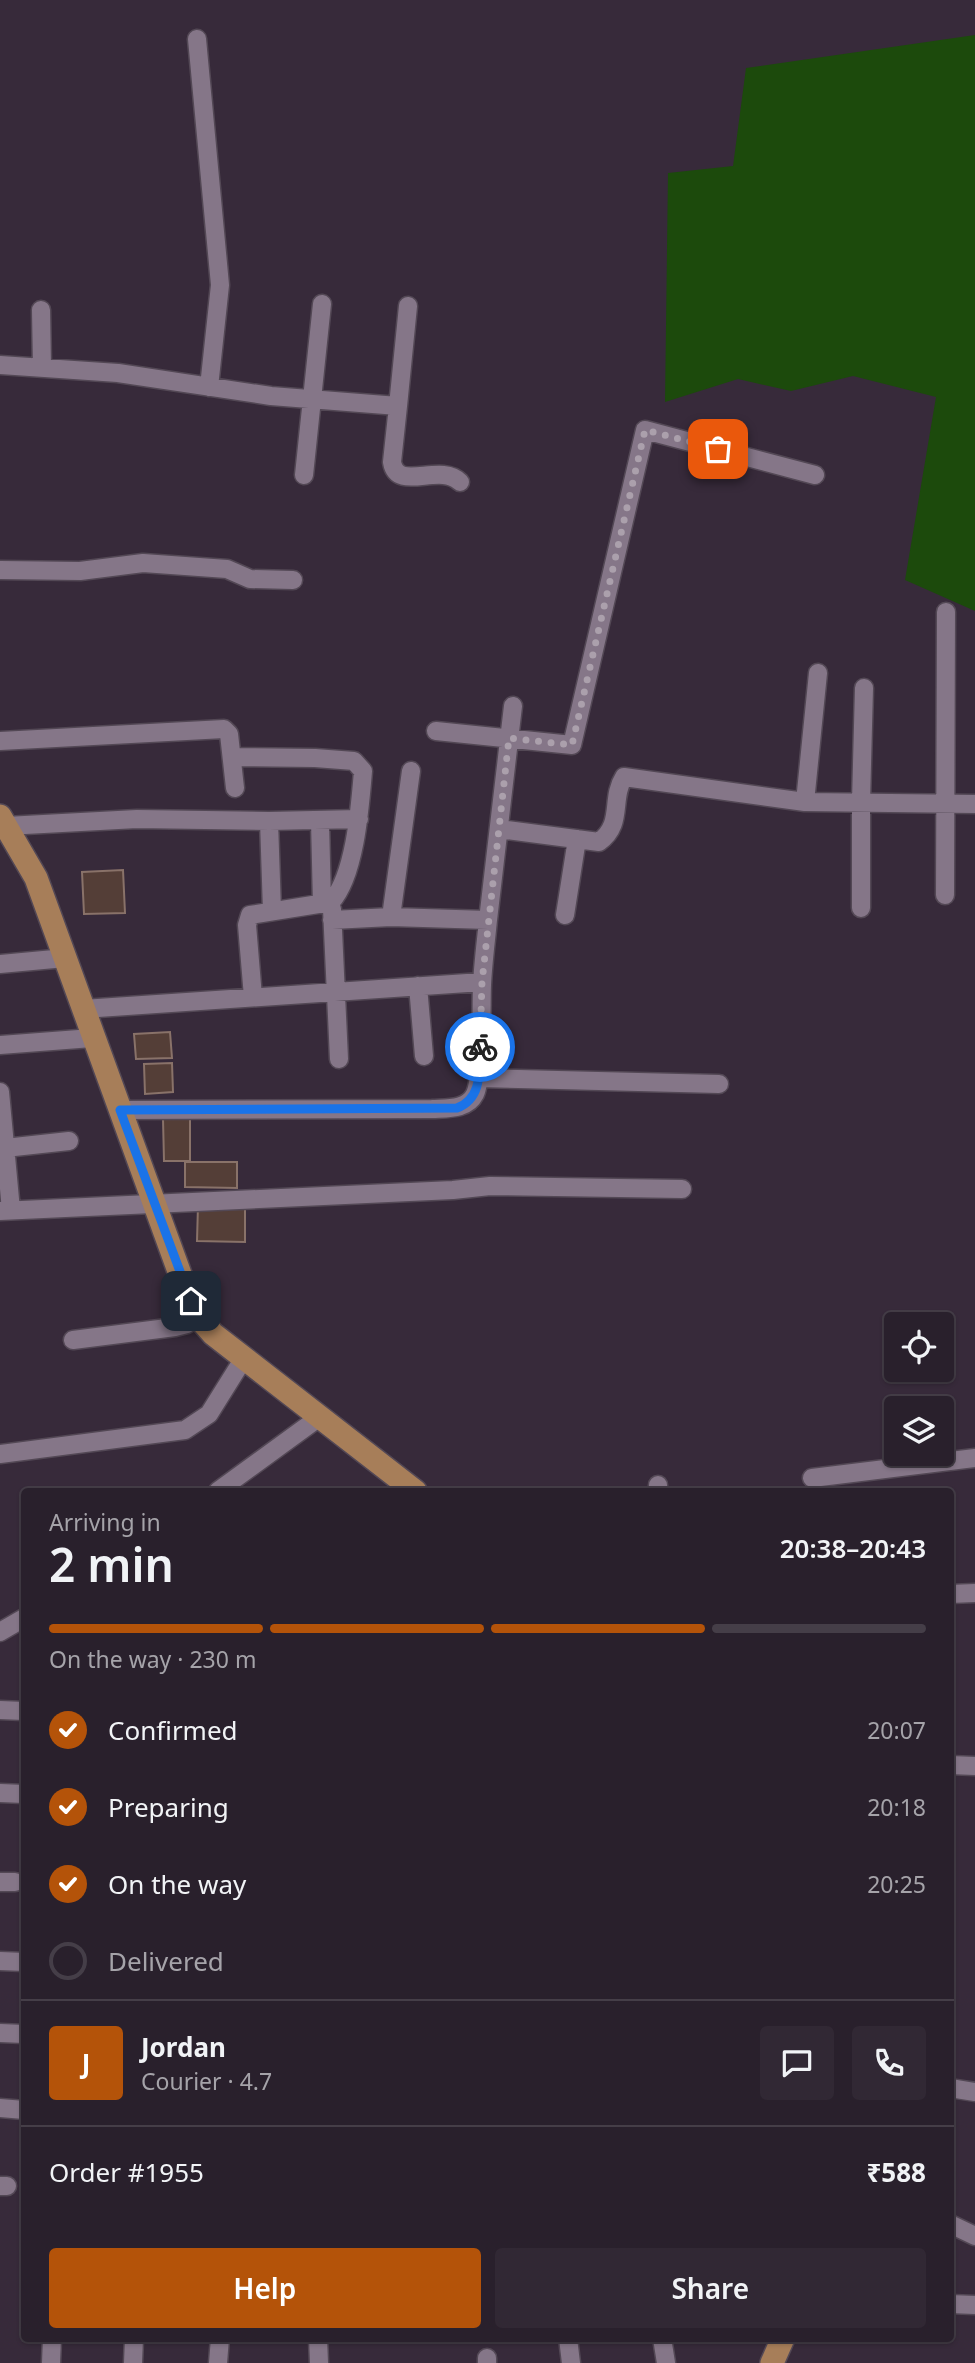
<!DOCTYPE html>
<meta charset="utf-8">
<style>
:root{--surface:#29202c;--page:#312834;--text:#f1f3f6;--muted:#a5a3a9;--line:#453e48;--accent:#b45309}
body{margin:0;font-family:"Noto Sans",sans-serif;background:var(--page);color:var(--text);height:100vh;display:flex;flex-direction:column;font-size:26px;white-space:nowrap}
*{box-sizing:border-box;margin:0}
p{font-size:23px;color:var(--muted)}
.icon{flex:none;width:38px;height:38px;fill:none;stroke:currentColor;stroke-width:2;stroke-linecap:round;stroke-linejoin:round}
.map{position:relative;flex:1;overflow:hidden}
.drawer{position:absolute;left:21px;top:1488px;width:933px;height:854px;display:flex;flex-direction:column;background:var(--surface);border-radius:7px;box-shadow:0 2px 5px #0004,0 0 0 2px var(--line)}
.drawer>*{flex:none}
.controls{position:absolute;left:884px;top:1312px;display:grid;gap:14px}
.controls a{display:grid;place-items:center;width:70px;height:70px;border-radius:7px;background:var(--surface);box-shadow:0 2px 5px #0004,0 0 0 2px var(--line);font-size:35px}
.pin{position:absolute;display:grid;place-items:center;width:60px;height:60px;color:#fff;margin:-30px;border-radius:14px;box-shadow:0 4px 10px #0006}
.courier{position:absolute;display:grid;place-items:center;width:70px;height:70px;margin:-35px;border:5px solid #1a73e8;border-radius:50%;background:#fff;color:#222;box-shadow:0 2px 9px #0007}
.headline em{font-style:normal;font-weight:600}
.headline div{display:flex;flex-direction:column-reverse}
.headline{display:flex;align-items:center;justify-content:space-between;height:119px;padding:0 28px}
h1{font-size:46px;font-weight:600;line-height:52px}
.bar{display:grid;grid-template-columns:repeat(4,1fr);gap:10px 7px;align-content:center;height:84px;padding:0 28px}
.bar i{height:9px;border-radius:5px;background:var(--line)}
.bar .selected{background:var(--accent)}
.bar p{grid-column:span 4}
.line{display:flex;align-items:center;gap:18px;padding:0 28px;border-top:2px solid var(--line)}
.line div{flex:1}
.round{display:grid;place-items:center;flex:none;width:74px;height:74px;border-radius:7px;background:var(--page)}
ol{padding:0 28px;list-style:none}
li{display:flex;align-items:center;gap:21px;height:77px}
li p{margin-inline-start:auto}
li .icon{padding:7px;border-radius:50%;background:var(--accent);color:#fff;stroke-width:4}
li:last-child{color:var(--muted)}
li i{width:38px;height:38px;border:4px solid var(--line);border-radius:50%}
.button{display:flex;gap:14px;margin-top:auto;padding:14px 28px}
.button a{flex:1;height:80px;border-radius:7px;background:var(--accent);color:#fff;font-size:28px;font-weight:600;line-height:80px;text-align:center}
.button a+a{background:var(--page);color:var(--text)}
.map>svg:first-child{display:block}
.green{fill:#1c4a0c}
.building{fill:#543e37;stroke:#897269;stroke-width:2}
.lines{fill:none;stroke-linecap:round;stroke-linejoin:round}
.minor-casing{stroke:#534855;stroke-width:21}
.major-casing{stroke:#534855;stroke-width:26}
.minor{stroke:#857688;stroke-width:18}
.major{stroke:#a77e59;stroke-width:23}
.done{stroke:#aba0ac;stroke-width:7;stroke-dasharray:0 12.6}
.route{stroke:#1a73e8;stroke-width:9}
</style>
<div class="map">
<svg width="975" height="2363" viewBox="0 0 975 2363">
<rect width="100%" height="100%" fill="#372a3a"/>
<path class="green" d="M 975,35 L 975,611 L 905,580 L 936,397 L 853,376 L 791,391 L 738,379 L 665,402 L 668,173 L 733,166 L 746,68 Z"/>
<path class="building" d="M 123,870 L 125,913 L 84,914 L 82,872 Z
M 170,1032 L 172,1058 L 136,1059 L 134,1034 Z
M 172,1063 L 173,1092 L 145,1094 L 144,1064 Z
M 190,1118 L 190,1161 L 164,1161 L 163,1119 Z
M 185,1162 L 237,1162 L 237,1188 L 185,1187 Z
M 198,1205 L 245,1205 L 245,1242 L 197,1241 Z"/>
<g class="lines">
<g class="minor-casing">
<path id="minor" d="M 197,39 L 220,285 L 209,387
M 41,310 L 42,367
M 0,365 L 118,373 L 271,396 L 398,406 L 392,462 C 397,493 440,462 460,482
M 398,406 L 408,306
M 304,475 L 322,304
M 0,570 L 80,571 L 143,563 L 227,569 L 250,579 L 293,580
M 436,731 L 572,745 L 645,430 L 815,475
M 0,741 L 224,729 L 229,734 L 235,788
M 232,757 L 315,758 L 354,761 L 363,771 C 360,807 355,876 331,902 L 250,915 L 247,925 L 253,997
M 805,802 L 818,673
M 269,821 L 272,911
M 320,821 L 322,904
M 6,826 L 137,819 L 269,821 L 359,819
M 499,829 L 599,842 C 624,824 610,799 624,777 L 805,802 L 975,804
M 945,895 L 946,612
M 861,908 L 861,802 L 864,688
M 332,909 L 339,1059
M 565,915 L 577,839
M 391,917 L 411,771
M 332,920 L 391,917 L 488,920 L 513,706
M 0,964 L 65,958
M 418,986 L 424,1056
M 83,1009 L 482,982
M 0,1045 L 92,1038
M 478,1078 L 719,1084
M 0,1092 L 11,1210
M 120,1110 L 432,1109 C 447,1108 467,1110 475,1094 C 483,1077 481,1007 482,985 C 483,963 486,941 488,920
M 5,1148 L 69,1141
M 0,1211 L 453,1190 L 490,1186 L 682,1189
M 73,1340 L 175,1327 L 187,1324 L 198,1317
M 0,1454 L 185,1430 L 209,1414 L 244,1358
M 812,1478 L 975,1458
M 658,1485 L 658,1491
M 218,1491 L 321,1416
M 950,1594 L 975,1593
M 0,1632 L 24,1618
M 0,1710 L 24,1711
M 950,1765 L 975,1766
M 0,1793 L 24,1794
M 0,1882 L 15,1882
M 0,1961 L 24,1962
M 0,2033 L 24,2034
M 950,2088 L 975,2092
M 0,2108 L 24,2110
M 0,2186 L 7,2186
M 950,2224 L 975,2236
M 950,2304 L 975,2305
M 318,2338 L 319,2363
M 568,2338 L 571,2363
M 662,2338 L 666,2363
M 487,2358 L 487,2363
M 51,2363 L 52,2338
M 133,2363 L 134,2338
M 218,2363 L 220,2338"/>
</g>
<g class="major-casing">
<path id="major" d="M 0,816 L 36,878 L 184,1285 L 198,1317 L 213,1334 L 415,1491
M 772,2363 L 783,2338"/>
</g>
<use href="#minor" class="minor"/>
<use href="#major" class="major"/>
</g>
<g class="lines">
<path class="done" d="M 480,1047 L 482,982 L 509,738 L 572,745 L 645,430 L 718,449"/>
<path class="route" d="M 191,1301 L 120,1110 L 457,1108 C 483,1098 479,1070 480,1047"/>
</g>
</svg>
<div class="controls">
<a><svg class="icon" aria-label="locate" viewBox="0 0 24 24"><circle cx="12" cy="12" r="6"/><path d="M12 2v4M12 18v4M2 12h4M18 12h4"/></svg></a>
<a><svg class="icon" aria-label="layers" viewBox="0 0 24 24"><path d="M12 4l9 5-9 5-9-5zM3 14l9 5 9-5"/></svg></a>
</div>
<div class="pin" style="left:718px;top:449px;background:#ea580c"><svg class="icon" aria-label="bag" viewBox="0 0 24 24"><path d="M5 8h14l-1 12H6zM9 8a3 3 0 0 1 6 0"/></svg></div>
<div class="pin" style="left:191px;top:1301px;background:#1f2937"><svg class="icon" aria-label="home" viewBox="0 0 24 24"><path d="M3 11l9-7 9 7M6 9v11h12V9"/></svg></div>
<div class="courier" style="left:480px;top:1047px"><svg class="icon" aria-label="bike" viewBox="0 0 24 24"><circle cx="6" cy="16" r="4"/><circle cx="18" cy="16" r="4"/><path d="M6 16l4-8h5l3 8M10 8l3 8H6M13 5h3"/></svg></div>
<section class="drawer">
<div class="headline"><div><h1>2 min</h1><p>Arriving in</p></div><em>20:38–20:43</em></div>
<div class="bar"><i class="selected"></i><i class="selected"></i><i class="selected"></i><i></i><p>On the way · 230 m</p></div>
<ol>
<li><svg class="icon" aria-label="check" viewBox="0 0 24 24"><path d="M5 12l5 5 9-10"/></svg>Confirmed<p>20:07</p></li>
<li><svg class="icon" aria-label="check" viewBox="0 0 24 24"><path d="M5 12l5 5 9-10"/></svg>Preparing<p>20:18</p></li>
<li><svg class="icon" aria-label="check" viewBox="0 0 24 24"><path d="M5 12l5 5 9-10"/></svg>On the way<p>20:25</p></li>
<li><i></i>Delivered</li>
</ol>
<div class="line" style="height:126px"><b class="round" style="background:var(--accent);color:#fff">J</b><div><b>Jordan</b><p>Courier · 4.7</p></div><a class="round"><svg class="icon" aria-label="chat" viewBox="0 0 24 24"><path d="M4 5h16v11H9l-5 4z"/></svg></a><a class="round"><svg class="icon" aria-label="phone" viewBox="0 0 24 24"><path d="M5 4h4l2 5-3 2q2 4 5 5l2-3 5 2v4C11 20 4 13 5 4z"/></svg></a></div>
<div class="line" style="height:91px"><div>Order #1955</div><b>₹588</b></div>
<div class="button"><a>Help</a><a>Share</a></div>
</section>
</div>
